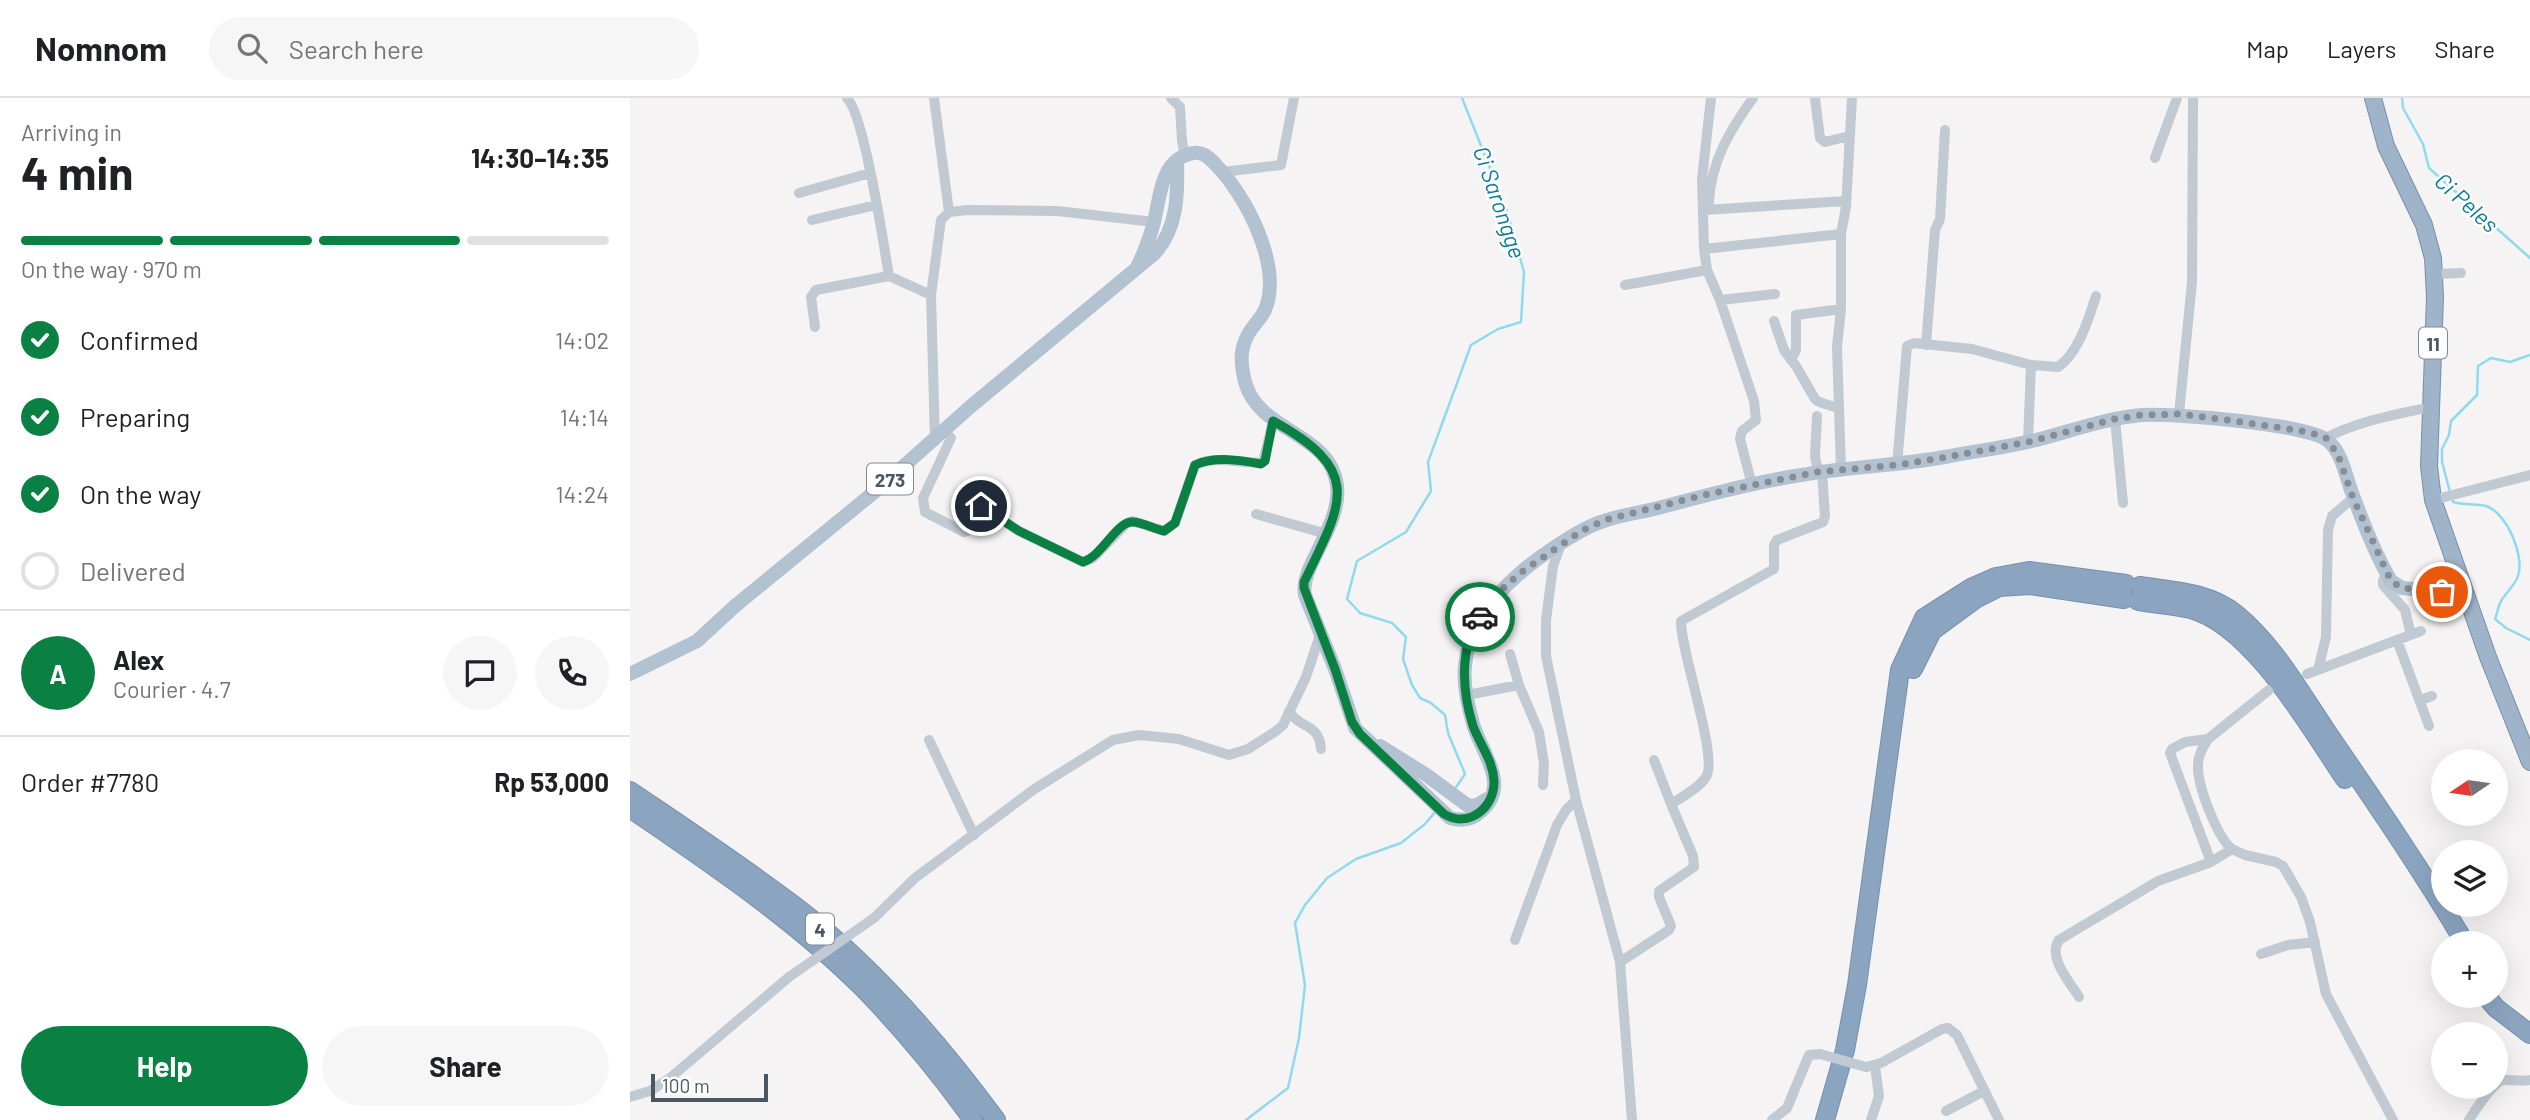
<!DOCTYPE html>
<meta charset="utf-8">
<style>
:root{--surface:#fff;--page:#f6f6f6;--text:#202124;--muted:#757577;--line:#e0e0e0;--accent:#0b8043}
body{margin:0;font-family:Barlow,sans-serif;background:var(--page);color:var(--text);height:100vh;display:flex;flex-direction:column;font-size:26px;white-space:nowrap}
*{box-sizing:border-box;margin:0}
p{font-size:23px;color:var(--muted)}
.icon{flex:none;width:38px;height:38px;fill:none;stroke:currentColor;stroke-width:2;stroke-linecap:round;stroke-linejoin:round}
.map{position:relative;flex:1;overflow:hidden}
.sheet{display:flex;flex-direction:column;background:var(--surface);width:630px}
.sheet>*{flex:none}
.needle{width:46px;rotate:257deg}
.buttons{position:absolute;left:1801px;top:651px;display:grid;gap:14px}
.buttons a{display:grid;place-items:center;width:77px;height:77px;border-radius:50%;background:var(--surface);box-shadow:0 7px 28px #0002;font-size:35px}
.scale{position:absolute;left:21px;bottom:18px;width:117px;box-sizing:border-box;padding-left:7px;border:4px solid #4a5661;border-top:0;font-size:19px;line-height:24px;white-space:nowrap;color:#4a5661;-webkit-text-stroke:5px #fff;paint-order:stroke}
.pin{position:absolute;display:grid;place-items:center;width:60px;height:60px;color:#fff;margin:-30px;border:4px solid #fff;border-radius:50%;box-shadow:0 2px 7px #0007}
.courier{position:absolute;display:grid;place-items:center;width:70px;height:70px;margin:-35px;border:5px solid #0b8043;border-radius:50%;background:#fff;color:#222;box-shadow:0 2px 9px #0007}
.headline em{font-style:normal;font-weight:700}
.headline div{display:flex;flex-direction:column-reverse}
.headline{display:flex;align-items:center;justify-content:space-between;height:119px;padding:0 21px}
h1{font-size:46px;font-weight:700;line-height:52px}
.bar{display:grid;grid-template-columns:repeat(4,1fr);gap:10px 7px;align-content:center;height:84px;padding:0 21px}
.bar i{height:9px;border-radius:5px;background:var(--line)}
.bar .selected{background:var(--accent)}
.bar p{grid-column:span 4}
.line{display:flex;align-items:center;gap:18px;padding:0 21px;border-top:2px solid var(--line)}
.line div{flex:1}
.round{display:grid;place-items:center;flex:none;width:74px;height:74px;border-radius:37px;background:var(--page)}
ol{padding:0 21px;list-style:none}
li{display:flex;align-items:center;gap:21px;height:77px}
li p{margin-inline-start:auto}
li .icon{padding:7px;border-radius:50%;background:var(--accent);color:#fff;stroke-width:4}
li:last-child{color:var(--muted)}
li i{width:38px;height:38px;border:4px solid var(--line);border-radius:50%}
.button{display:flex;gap:14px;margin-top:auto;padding:14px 21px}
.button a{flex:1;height:80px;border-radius:42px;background:var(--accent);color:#fff;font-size:28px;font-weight:700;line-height:80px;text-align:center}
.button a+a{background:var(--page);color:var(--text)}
header{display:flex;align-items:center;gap:42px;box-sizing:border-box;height:98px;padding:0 35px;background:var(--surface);border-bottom:2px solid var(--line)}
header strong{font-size:33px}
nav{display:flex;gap:38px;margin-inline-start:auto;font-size:24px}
.search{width:490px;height:63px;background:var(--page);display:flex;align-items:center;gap:18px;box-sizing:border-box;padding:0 24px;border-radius:38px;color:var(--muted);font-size:26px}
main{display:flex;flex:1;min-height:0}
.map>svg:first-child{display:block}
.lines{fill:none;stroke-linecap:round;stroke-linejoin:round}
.stream{stroke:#90daee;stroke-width:2.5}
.trunk-casing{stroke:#7690ad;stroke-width:18}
.motorway-casing{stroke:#7690ad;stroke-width:20}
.minor{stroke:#c1cad2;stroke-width:10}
.primary{stroke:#b3c2d1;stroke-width:14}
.trunk{stroke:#9fb4c9;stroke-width:16}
.motorway{stroke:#8ba5c1;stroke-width:18}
.minor-bridge{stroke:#c1cad2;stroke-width:10}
.done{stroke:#868d94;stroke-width:7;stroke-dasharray:0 12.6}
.route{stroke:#0b8043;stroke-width:9}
.labels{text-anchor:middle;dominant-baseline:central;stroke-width:5;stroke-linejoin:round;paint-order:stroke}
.shield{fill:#fff;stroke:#808990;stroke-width:2}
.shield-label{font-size:19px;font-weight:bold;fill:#4a5661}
.water-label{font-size:23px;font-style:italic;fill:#0c7c9b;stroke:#fff}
</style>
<header>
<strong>Nomnom</strong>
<div class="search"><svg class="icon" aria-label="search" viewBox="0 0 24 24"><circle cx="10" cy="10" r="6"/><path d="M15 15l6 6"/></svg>Search here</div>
<nav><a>Map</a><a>Layers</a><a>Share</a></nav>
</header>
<main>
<section class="sheet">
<div class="headline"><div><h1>4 min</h1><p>Arriving in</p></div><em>14:30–14:35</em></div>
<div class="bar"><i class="selected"></i><i class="selected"></i><i class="selected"></i><i></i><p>On the way · 970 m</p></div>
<ol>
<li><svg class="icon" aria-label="check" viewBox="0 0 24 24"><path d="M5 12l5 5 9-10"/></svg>Confirmed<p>14:02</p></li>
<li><svg class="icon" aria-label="check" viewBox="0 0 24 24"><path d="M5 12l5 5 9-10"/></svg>Preparing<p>14:14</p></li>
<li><svg class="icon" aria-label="check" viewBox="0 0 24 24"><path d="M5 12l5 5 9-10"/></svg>On the way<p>14:24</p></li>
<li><i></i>Delivered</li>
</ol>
<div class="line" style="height:126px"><b class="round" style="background:var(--accent);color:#fff">A</b><div><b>Alex</b><p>Courier · 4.7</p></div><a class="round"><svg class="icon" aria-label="chat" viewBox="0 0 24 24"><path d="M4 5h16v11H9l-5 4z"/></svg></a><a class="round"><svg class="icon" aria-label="phone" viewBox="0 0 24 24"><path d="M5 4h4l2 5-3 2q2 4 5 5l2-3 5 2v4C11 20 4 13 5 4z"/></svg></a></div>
<div class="line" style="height:91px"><div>Order #7780</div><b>Rp 53,000</b></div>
<div class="button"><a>Help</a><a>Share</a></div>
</section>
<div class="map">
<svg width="1900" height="1022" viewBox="0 0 1900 1022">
<rect width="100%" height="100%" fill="#f5f3f3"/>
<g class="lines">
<path class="stream" d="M 1772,0 L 1773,10 L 1793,46 L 1799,70 L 1900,160
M 1820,394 L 1812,364 L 1812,351 L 1819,337 L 1821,323 L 1847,297 L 1848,268 L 1861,260 L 1880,264 L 1900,257
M 1822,400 L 1823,404 C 1833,407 1848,406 1856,408 C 1877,415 1895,458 1888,478 C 1885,488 1874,496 1870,505 C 1868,510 1867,516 1865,521 L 1876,530 L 1900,542
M 824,692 L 835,676 L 818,635 L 815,617 L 801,605 L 790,600 L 782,587 L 773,561 L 776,539 L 762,525 L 730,515 L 717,501 L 727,463 L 776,434 L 801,393 L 798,364 L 841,247 L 868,231 L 891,224 L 894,174 L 877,113 L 832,0
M 616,1022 L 658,990 L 669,940 L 675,887 L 665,825 L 675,807 L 697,780 L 726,761 L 771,745 L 795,726 L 806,713"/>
<g class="trunk-casing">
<path id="trunk" d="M 1743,0 L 1756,48 L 1794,127 L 1803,160 L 1805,199 L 1799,368 L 1803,402 L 1858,559 L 1900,664"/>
</g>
<g class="motorway-casing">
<path id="motorway" d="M 1510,488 C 1544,493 1578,494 1606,516 C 1644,547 1670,594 1697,634 C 1745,704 1792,773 1835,845
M 1508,503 C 1525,506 1544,507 1561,511 C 1623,528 1680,630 1715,681
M 1283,571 L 1302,533 L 1347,500 L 1369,489 L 1400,487 L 1494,501
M 0,693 C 56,731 112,768 166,809 C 242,867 310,946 366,1022
M 0,710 C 80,765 164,821 233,890 C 273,931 310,976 343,1022
M 1856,898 L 1866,910 L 1900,936
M 1195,1022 L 1215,952 L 1227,887 L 1270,572 L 1294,520 L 1341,490 L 1366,479 L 1399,473 L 1496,486"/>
</g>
<path class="minor" d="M 217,0 C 234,16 254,148 259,178 L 301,197 L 305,343
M 304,0 L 319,114
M 541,0 L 550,9 L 552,43 L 555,57
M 1081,0 L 1072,81 L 1074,151 L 1077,172 L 1090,202 L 1124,303 L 1126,322 L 1112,333 L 1110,341 L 1122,387
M 1185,0 L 1190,40 L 1195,44 L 1219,38
M 1525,60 L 1547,0
M 593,74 L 651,67 L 664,0
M 169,95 L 240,75
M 1079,104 C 1081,63 1100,32 1123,0
M 1074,112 L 1216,103
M 182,122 L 246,107
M 1074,151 L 1211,136
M 1805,176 L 1831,175
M 995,187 L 1077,172
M 301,197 L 311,122 L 319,114 L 338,112 L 427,113 L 524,124
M 1090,202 L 1145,196
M 1144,223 L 1154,252 L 1166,268 L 1185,301 C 1191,307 1201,306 1209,311
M 185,229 L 181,199 L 186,192 L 259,178
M 1296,247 L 1305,132 L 1310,121 L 1315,32
M 1161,262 L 1166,252 L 1166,217 L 1211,211
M 1549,316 L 1562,184 L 1563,0
M 1187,318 L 1185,358 L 1188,374
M 1485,321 L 1493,405
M 315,334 L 321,340 L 293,400 L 295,414 L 334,434 L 337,433 L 351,408 L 389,433 L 453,464 L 463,460 L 497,425 L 503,423 L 534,433 L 545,425 L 565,367 C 588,356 611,367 633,364 L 643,323
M 1696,340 C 1728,323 1765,317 1800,309
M 1398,344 L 1401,267
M 1267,367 L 1277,248 L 1284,245 L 1342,251 L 1401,267 L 1428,269 C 1448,256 1459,220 1466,198
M 1211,372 L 1207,249 L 1211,211 L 1211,136 L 1216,109 L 1222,0
M 1803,402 L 1900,377
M 626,416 L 697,436
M 931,446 L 923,468 L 916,522 L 916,558 L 946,702 L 990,864 L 1002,1022
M 1758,479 L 1753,482 L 1753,487 L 1775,512 L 1781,537
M 1767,542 L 1799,628
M 880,556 L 889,587 L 909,634 L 914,666 L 913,687
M 1688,572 L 1696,539 L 1698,432 L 1702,418 L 1723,400
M 1677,576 L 1791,533
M 1639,592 L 1578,641 L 1555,644 L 1542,651 L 1540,655 L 1581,764 L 1602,751 L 1615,757 L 1646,764 L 1653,768 L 1671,799 L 1680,824 L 1696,896 L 1763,1022
M 837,597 L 889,587
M 1791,602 L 1802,598
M 659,613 C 670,632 689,624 691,651
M 1578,641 C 1573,650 1568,657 1568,667 C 1567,687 1587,739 1602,751
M 299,642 L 344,737
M 1024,662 L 1041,706
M 244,820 L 285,780 L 403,692 L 483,642 L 509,637 L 549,641 L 599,657 L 618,651 L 646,633 L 653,627 L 676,579 L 691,534
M 885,842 L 927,727 L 936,712 L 946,702
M 1631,856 L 1658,847 L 1685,844
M 990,864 L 1039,832 L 1041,828 L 1029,799 L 1029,793 L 1064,769 L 1063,758 L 1041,706 C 1052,699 1069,690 1076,679 C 1089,660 1050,552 1051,523 L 1144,471 L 1144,447 L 1147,442 L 1193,424 L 1195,418 L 1192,374
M 1449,899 C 1440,884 1417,859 1429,842 L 1528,783 L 1581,764
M 1236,969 L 1251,965 L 1312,931 L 1318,930 L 1327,937 L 1369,1022
M 0,999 L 20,993 L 40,980 L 159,879
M 1316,1013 L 1354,993
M 1142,1022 L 1157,1010 L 1179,957 L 1190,956
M 1241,1022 L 1249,998 L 1245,968
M 1839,1022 C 1845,1012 1862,987 1872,982 C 1876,981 1892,984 1900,982"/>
<path class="primary" d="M 508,167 C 514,155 519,142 523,128 C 530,104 529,64 559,56 C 571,52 578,58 586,67 C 616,98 653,168 635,212 C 632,218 627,224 623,229 C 609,247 610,263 615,284 C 629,335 700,334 707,387 C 712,428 669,469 675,497 L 705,571 L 725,630 L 820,720 C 831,723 842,722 850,714 C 882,688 851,654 843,626 C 838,607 833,587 835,568 C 838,529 860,501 889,476 C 907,460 949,431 971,424 C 989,417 1009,415 1028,410 C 1084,395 1141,380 1199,373 C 1238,368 1276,366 1315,359 C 1346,353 1379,349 1410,341 C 1444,332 1477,320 1512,317 C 1540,315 1677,326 1697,342 C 1713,354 1716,382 1724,400 C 1734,427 1746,458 1761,483 L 1772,490 L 1836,496
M 0,576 L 67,543 L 105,508 L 248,391 L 340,309 L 525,155 C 548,130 548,94 547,62
M 750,648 L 795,676 L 837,707 L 845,708 L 859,700"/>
<use href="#trunk" class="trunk"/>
<use href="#motorway" class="motorway"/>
<path class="minor-bridge" d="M 159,879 L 244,820
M 1190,956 L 1236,969"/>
</g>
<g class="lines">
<path class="done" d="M 850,519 L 875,488 L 893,473 L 953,432 L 975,422 L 1074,397 L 1188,374 L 1267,367 L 1317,359 L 1398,344 L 1485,321 L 1511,317 L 1549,316 L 1598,322 L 1678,334 L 1696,340 L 1708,357 L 1723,400 L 1761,483 L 1772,490 L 1812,494"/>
<path class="route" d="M 351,408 L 389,433 L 453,464 C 472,458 485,426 501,424 C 510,423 524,431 534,433 L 545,425 L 565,367 C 585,358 610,362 631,366 L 635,363 L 643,323 C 734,373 713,404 674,484 L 674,490 L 705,571 L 722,624 L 730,636 L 814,716 C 839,731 865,709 864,683 C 863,662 850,647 843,628 C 832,593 829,550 850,519"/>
</g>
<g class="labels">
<g class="shield">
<rect x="1789" y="229.5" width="28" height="31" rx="5"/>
<rect x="237" y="365.5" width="46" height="31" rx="5"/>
<rect x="176" y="815.5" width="28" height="31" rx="5"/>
</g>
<g class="shield-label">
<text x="1803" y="245">11</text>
<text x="260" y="381">273</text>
<text x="190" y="831">4</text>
</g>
<g class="water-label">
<text transform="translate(870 104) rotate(71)">Ci Sarongge</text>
<text transform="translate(1837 104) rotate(42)">Ci Peles</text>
</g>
</g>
</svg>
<div class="buttons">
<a><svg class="needle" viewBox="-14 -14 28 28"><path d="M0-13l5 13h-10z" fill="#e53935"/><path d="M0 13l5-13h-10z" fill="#757577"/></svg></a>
<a><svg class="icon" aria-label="layers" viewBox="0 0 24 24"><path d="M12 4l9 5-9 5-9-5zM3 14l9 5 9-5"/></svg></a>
<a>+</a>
<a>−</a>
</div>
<div class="scale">100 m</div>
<div class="pin" style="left:1812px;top:494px;background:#ea580c"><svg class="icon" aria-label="bag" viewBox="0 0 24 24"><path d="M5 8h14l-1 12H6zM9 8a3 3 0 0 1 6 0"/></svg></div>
<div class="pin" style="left:351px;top:408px;background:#1f2937"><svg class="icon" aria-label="home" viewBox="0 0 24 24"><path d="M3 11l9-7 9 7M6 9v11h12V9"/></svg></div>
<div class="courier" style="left:850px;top:519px"><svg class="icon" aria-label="car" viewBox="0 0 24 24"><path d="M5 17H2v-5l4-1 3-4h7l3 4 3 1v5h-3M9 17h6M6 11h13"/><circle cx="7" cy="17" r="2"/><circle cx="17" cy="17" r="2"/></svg></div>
</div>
</main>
